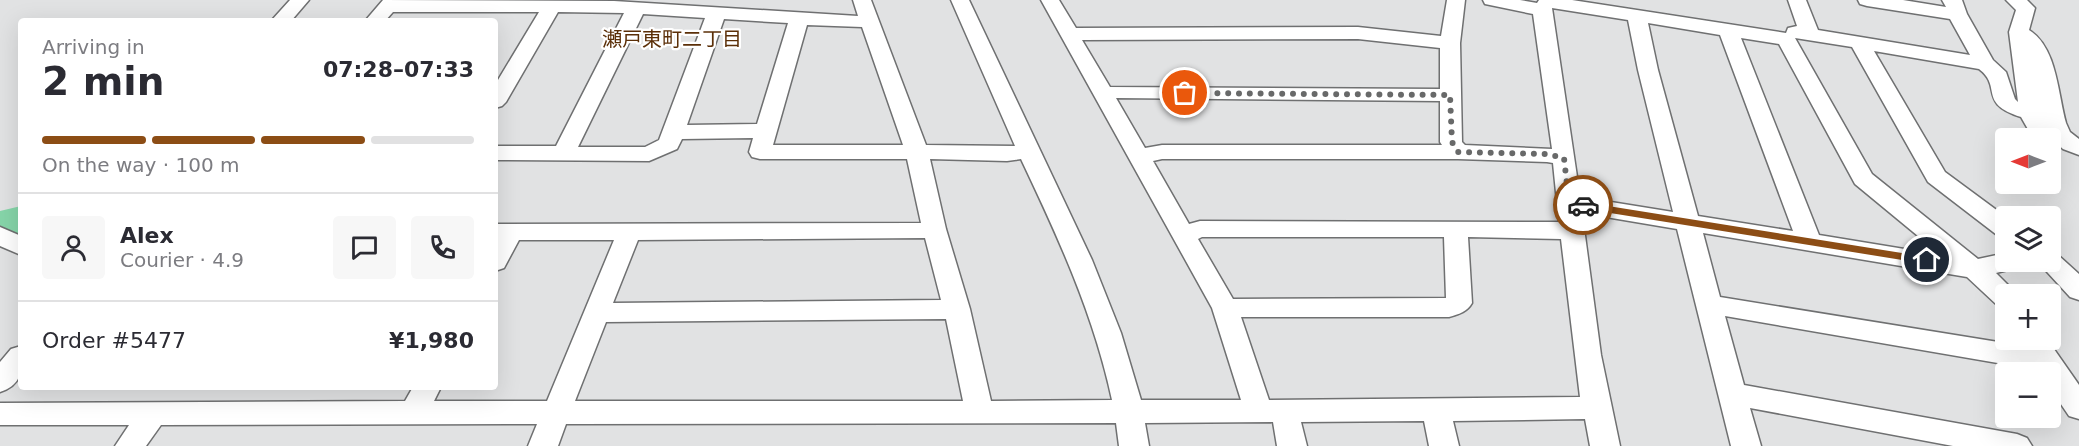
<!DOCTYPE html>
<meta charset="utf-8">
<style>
:root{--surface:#fff;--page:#f7f7f7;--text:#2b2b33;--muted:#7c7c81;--line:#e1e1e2;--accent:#8c4d15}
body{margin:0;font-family:"DejaVu Sans","Noto Sans JP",sans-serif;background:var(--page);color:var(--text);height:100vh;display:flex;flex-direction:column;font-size:22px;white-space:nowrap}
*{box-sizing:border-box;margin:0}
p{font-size:20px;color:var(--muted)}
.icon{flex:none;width:33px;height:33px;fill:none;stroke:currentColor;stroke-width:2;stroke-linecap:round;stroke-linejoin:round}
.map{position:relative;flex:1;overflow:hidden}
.details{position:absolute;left:18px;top:18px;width:480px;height:372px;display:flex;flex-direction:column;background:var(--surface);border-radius:6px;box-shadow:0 6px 24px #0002}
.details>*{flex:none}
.needle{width:39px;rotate:270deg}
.controls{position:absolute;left:1995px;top:128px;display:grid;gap:12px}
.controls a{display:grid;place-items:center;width:66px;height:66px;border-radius:6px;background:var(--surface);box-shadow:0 6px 24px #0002;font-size:30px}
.pin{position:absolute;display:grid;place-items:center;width:51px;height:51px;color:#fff;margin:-26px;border:3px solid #fff;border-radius:50%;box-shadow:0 2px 6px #0007}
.courier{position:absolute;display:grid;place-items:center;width:60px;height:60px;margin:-30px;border:4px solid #8c4d15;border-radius:50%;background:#fff;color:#222;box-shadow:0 2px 8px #0007}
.summary em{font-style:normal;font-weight:700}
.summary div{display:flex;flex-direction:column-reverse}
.summary{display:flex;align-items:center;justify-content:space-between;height:102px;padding:0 24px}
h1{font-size:39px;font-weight:700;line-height:45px}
.bar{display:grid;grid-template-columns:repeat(4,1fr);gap:9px 6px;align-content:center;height:72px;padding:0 24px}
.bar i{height:8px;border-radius:4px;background:var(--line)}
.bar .on{background:var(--accent)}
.bar p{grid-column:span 4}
.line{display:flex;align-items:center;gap:15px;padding:0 24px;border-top:2px solid var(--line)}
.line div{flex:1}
.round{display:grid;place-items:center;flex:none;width:63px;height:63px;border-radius:6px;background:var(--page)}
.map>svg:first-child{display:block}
.green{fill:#86d5a9}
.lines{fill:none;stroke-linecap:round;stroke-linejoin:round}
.minor-casing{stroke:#6f7071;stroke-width:3}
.minor{fill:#fff;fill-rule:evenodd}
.route{fill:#8c4d15}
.done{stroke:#686969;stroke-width:6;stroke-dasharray:0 10.8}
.labels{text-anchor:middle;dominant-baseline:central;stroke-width:4.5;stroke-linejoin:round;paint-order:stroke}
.neighbourhood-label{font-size:20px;fill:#5b2f08;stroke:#fff}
</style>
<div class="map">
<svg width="2079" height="446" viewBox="0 0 2079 446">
<rect width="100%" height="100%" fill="#e1e2e3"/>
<path class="green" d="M 21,206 L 21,245 L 0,247 L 0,211 Z"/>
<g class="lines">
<g class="minor-casing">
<path id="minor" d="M 290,0 L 309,0 L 291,21 L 271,21 Z
M 383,0 L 614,1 L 858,16 L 853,0 L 871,0 L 926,145 L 1015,146 L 951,0 L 969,0 L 1092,260 L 1121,333 L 1141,400 L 1241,400 L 1212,308 L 1041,0 L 1059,0 L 1076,28 L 1358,27 L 1441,36 L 1447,0 L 1465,0 L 1460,43 L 1462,142 L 1465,145 L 1552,149 L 1533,14 L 1485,4 L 1483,0 L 1520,0 L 1537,3 L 1539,0 L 1572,0 L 1786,33 L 1788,28 L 1797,26 L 1788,0 L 1806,0 L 1818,30 L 1970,55 L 1950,19 L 1867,6 L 1860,4 L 1858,0 L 1903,0 L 1946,7 L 1942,0 L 1962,0 L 1967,14 L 1993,60 L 2006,72 L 2015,99 L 2018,102 L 2009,32 L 2016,10 L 2006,0 L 2027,0 L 2035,8 L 2029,30 C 2057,47 2058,95 2066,123 L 2070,132 L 2079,139 L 2079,155 L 2063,149 L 2053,140 L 2050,143 L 2050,138 L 2033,138 L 2021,117 C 1977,103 2003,87 1979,69 L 1874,51 L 1945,172 L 2006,217 L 2006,237 L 1997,235 L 1928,182 L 1852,47 L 1795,38 L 1872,174 L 1978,259 L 2006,253 L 2006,261 L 2023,261 L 2020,267 L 1996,273 L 2017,294 L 2006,294 L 2006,307 L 1997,305 L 1967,277 L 1703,233 L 1720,297 L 2023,346 L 2020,339 L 2047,339 L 2079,385 L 2079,419 L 2069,416 L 2050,388 L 2050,372 L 1725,316 L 1744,385 L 2017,434 L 2027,438 L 2032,446 L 1953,446 L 1750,408 L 1761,446 L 1731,446 L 1677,229 L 1582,213 L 1601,355 L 1620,446 L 1590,446 L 1585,419 L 1453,421 L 1459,446 L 1429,446 L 1424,421 L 1301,422 L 1307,446 L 1277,446 L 1273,422 L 1145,423 L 1149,446 L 1119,446 L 1116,423 L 566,424 L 558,446 L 528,446 L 537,424 L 161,425 L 146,446 L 115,446 L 129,425 L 0,425 L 0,403 L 405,401 L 413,387 L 441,387 L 434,401 L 547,401 L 614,240 L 519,240 L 504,268 L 495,271 L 495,224 L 921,223 L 907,159 L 760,159 L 752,157 L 749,152 L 753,138 L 682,139 L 677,149 L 649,161 L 495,160 L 495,146 L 556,146 L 624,13 L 558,12 L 506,102 L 502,106 L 495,108 L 495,85 L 539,12 L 393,12 L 385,21 L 365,21 ZM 1552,8 L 1628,20 L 1638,70 L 1673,212 L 1580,197 ZM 643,14 L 705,18 L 659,140 L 645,147 L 578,147 ZM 724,19 L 788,23 L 757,124 L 687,125 ZM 1648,23 L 1720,35 L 1793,231 L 1698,216 L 1658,70 ZM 807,25 L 862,27 L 903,145 L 773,145 ZM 1741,38 L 1779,44 L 1855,184 L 1941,255 L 1819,235 ZM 1358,39 L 1440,48 L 1440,89 L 1110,87 L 1082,40 ZM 1116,98 L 1440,101 L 1440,142 L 1442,145 L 1162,145 L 1145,148 ZM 930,159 L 1007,161 L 1021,159 C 1058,237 1094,315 1112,400 L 991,401 L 970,309 L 946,229 ZM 1162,159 L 1458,159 L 1547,162 L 1553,163 L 1559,222 L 1200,221 L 1189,224 L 1153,161 ZM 1202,237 L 1444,237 L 1446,298 L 1233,299 L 1198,239 ZM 1468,237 L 1561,239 L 1580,397 L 1269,400 L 1241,317 L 1449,317 C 1459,314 1467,312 1472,303 ZM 925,238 L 941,300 L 613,303 L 638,240 ZM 946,319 L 963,401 L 575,401 L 606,322 Z
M 0,227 L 21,236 L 21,255 L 0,246 Z
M 2050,253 L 2058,255 L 2079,274 L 2079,300 L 2070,297 L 2037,261 L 2050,261 Z
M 21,346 C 21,367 25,384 0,392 L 0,362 L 11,349 Z"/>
</g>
<use href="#minor" class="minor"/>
</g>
<path class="route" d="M 1583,202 L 1927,257 L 1932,260 L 1927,264 L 1579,208 L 1578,205 Z"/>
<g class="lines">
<path class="done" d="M 1185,93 L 1450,95 L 1452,142 L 1458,152 L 1547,154 L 1564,158 L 1569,203 L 1583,205"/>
</g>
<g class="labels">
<g class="neighbourhood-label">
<text x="672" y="39">瀬戸東町二丁目</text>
</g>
</g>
</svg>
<div class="controls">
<a><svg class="needle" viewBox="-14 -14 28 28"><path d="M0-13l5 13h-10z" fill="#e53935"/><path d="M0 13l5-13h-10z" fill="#7c7c81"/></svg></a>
<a><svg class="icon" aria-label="layers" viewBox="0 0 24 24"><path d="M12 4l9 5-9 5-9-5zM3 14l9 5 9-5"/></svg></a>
<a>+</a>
<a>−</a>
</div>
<div class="pin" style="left:1185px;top:93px;background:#ea580c"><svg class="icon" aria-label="bag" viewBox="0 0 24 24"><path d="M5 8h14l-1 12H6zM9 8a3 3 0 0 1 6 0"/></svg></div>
<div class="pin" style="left:1927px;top:260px;background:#1f2937"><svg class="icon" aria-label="home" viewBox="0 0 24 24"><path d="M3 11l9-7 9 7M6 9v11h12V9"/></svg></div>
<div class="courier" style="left:1583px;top:205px"><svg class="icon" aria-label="car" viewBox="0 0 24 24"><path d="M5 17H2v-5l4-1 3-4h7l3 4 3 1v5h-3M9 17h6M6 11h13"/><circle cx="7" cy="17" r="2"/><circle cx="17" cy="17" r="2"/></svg></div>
<section class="details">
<div class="summary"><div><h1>2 min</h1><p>Arriving in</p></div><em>07:28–07:33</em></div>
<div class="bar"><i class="on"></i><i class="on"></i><i class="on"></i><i></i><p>On the way · 100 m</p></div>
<div class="line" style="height:108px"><a class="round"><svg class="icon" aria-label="person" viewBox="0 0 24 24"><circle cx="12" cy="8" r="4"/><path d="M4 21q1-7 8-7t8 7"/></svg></a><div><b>Alex</b><p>Courier · 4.9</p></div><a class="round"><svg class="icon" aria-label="chat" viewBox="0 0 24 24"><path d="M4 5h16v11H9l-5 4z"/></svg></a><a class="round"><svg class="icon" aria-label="phone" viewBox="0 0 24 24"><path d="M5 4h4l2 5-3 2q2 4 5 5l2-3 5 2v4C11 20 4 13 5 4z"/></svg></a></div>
<div class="line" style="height:78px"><div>Order #5477</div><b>¥1,980</b></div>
</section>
</div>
